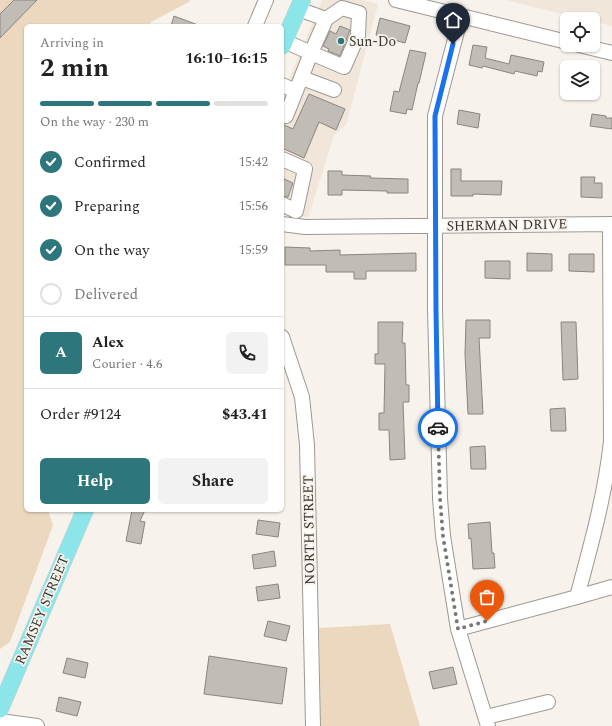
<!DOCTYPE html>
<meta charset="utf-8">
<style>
:root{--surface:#fff;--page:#f2f2f2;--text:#222;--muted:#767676;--line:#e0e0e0;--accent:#2d767b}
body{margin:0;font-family:Spectral,serif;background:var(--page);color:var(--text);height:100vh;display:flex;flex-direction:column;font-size:15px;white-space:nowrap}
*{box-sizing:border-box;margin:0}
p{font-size:13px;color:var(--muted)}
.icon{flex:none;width:22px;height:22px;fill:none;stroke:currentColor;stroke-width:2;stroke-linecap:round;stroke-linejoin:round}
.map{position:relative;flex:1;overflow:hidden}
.side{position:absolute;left:24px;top:24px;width:260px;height:488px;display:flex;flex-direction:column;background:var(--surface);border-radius:6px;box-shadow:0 1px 3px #0004}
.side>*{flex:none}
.controls{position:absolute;left:560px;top:12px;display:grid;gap:8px}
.controls a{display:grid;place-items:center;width:40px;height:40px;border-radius:6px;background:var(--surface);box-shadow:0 1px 3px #0004;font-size:20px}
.pin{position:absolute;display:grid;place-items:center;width:34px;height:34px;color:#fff;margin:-41px -17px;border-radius:50% 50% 50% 0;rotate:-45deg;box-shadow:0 0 4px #0007}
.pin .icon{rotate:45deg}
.courier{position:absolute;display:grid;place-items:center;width:40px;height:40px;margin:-20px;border:3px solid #1a73e8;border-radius:50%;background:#fff;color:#222;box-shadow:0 1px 5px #0007}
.summary em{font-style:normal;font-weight:700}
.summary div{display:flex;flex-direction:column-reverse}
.summary{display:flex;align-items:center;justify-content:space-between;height:68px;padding:0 16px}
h1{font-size:26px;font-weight:700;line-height:30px}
.bar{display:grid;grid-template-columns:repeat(4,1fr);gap:6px 4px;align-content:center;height:48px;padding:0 16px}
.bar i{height:5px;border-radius:3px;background:var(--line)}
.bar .current{background:var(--accent)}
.bar p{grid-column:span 4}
.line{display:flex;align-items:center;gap:10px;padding:0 16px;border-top:1px solid var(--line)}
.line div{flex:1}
.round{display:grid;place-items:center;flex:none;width:42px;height:42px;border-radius:6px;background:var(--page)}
ol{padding:0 16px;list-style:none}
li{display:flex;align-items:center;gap:12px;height:44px}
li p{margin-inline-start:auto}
li .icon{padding:4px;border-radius:50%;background:var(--accent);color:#fff;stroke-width:4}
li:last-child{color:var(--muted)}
li i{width:22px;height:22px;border:2px solid var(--line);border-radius:50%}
.button{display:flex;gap:8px;margin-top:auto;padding:8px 16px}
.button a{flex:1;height:46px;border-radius:6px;background:var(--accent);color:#fff;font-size:16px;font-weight:700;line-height:46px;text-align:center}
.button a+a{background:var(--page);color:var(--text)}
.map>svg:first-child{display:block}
.built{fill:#f0e6da}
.green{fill:#ebd8be}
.building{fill:#c1bcb5;stroke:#8a867f}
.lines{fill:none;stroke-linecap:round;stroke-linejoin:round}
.minor-casing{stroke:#9d9892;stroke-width:16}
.major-casing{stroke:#cfcfce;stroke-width:18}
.minor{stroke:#fff;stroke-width:14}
.major{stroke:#8ce5e9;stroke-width:17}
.done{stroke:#7a7773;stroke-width:4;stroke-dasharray:0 7.2}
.route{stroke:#1a73e8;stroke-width:5}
.poi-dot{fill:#2d767b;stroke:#f7f2eb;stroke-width:1.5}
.labels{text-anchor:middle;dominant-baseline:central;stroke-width:3.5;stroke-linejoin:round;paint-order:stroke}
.poi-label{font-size:14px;fill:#373532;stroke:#f7f2eb;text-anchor:start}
.street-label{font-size:14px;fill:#373532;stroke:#f7f2eb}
</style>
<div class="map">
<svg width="612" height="726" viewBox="0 0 612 726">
<rect width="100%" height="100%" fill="#f7f2eb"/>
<path class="built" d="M 322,0 L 362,0 L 378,4 L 346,125 L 334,135 L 308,218 L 282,210 L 282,96 Z
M 505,0 L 612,0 L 612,26 L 593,21 L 593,19 L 583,19 Z"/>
<path class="green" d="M 0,0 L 190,0 L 189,2 L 151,22 L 149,26 L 26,26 L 26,510 L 48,510 L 53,525 L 10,642 L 0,649 Z
M 390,624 L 420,726 L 321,726 L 319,628 Z"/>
<path class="building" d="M 14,0 L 37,0 L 0,38 L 0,14 Z
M 174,16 L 198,25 L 197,26 L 171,26 Z
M 380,18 L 410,26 L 405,43 L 376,35 Z
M 340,26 L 350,30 L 340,56 L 328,51 L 329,49 L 323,46 L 330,31 L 336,34 Z
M 473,45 L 487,47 L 485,58 L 509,64 L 511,55 L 544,62 L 542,72 L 538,71 L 537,76 L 515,71 L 514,74 L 483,66 L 482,68 L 469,65 Z
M 410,50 L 426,53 L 419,83 L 418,83 L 412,110 L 407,109 L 406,114 L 390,111 L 394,91 L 399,92 Z
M 309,94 L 345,109 L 336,130 L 319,122 L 304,158 L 282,148 L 282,124 L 293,129 Z
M 459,110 L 480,114 L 478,128 L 457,124 Z
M 592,114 L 606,116 L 606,118 L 612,118 L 612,129 L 590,126 Z
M 451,169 L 461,169 L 461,181 L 502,181 L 501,195 L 473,194 L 473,196 L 451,196 Z
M 328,171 L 342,171 L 342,175 L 371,176 L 370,178 L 408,179 L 408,193 L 387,193 L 387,191 L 342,190 L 342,195 L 328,195 Z
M 581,177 L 595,177 L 594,183 L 602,183 L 602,198 L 581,197 Z
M 282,178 L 293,183 L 288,197 L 282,196 Z
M 285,247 L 310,248 L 310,251 L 340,250 L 340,255 L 416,253 L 416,271 L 366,271 L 366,279 L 354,279 L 354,272 L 326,272 L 326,265 L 285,265 Z
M 527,253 L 552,254 L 552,271 L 527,271 Z
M 569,254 L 594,254 L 594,272 L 569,271 Z
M 485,261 L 510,261 L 510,279 L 485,278 Z
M 466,320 L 490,320 L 490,338 L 479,338 L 483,414 L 468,414 L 465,354 Z
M 378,322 L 403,322 L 402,343 L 405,343 L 406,385 L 409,385 L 409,402 L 403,402 L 405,459 L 390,460 L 389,430 L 379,430 L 379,413 L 384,413 L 385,364 L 375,364 L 375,354 L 378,354 Z
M 561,322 L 576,322 L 578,379 L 563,380 Z
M 565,408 L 566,431 L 551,431 L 550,409 Z
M 485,446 L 486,469 L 471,469 L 470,447 Z
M 132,510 L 145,510 L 140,521 L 145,522 L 141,544 L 126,541 Z
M 258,520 L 280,523 L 278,537 L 256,534 Z
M 490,522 L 492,553 L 494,553 L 495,568 L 473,569 L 471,538 L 469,539 L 468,524 Z
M 274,551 L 276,566 L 254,569 L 252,555 Z
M 278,584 L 280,598 L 258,601 L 256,587 Z
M 268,621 L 290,626 L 286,641 L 264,636 Z
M 209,656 L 287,668 L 282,704 L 204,694 Z
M 67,658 L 88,663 L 85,678 L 63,673 Z
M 453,667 L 457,684 L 433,689 L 429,672 Z
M 59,697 L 81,702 L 77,716 L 56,711 Z"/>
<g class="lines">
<g class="minor-casing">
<path id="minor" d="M 396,0 L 567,42
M 342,8 L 359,13 L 358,35 L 344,67 L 311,53 L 326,19 Z
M 298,9 L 326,19
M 461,16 L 435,116 L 435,310 L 440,498 L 443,536 L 458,629 L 488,726
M 255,26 L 266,0
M 282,40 L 311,53 L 286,116
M 579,45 L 612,53
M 302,78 L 334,90
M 282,85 L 296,91
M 282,159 L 305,169 L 296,211 L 282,204
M 282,224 L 305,227 L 612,224
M 282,337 L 302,397 L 307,445 L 313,726
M 577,597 C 591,545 605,496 611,441 L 610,224
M 458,629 L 577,597 L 612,587
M 486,717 L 548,702
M 0,721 L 37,726"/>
</g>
<g class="major-casing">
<path id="major" d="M 282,46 L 302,0
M 0,709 L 85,510"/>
</g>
<use href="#minor" class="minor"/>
<use href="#major" class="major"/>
</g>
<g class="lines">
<path class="done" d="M 438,428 L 440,498 L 443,536 L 458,629 L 487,621"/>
<path class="route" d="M 438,428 L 436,310 L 435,116 L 453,44"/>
</g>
<circle class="poi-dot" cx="341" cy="41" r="4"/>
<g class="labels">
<g class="poi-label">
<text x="349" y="41">Sun-Do</text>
</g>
<g class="street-label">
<text transform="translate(507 225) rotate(-1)">SHERMAN DRIVE</text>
<text transform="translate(309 530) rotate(-91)">NORTH STREET</text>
<text transform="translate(42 610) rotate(-67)">RAMSEY STREET</text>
</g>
</g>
</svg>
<div class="controls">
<a><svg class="icon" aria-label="locate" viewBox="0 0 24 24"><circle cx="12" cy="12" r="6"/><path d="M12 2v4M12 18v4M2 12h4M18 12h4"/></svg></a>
<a><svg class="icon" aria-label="layers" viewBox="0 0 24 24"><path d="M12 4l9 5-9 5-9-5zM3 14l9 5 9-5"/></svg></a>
</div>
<div class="pin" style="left:487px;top:621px;background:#ea580c"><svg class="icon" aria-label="bag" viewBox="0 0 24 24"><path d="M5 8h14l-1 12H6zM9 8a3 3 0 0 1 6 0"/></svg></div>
<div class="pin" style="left:453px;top:44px;background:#1f2937"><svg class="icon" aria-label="home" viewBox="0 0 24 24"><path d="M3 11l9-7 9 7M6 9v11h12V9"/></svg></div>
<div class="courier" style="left:438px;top:428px"><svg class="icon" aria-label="car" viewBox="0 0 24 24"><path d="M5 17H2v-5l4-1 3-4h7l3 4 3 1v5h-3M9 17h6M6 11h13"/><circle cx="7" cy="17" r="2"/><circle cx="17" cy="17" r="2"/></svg></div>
<section class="side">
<div class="summary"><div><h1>2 min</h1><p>Arriving in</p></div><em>16:10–16:15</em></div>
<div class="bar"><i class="current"></i><i class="current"></i><i class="current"></i><i></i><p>On the way · 230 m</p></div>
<ol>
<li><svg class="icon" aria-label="check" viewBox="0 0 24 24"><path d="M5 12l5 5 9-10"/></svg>Confirmed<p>15:42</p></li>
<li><svg class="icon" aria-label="check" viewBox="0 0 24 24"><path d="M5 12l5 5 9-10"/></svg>Preparing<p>15:56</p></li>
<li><svg class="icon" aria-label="check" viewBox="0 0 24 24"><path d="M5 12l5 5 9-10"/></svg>On the way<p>15:59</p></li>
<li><i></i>Delivered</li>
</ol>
<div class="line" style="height:72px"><b class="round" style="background:var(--accent);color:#fff">A</b><div><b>Alex</b><p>Courier · 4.6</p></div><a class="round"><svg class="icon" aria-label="phone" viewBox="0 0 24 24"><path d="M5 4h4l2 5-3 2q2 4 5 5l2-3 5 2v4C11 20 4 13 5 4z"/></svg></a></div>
<div class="line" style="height:52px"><div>Order #9124</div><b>$43.41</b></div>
<div class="button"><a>Help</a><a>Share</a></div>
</section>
</div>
